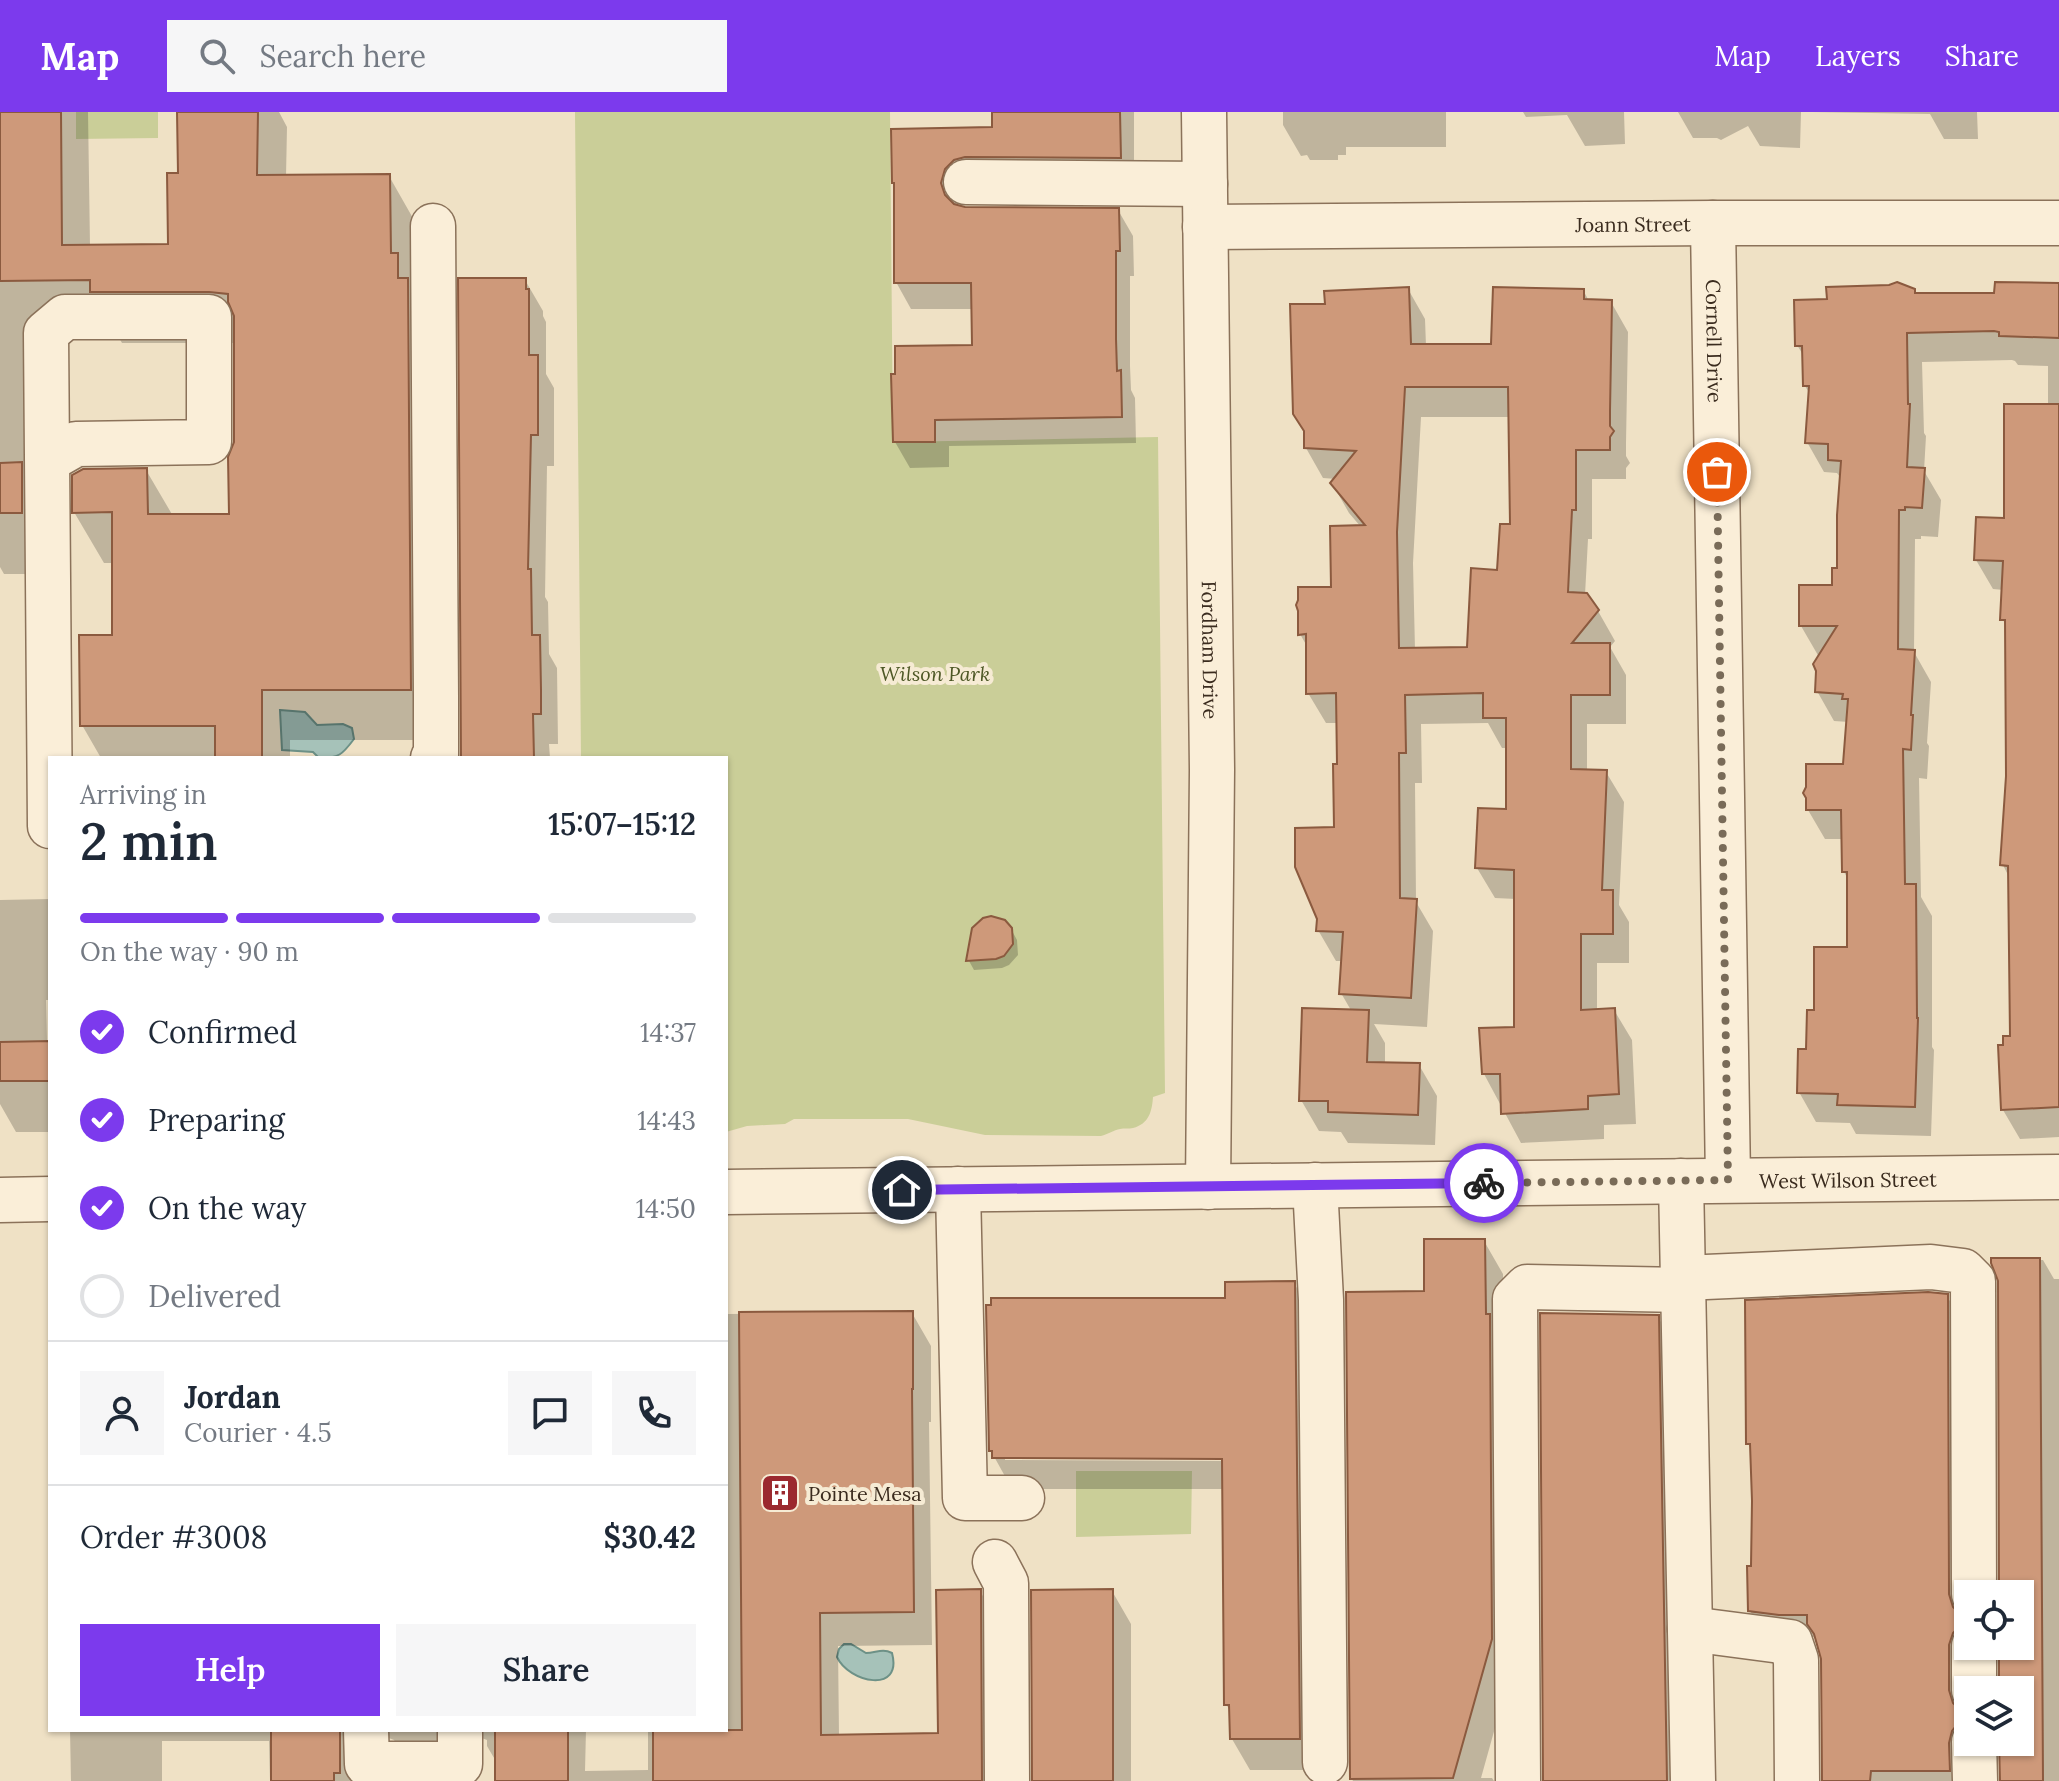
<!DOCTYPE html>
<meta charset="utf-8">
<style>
:root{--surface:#fff;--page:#f6f6f7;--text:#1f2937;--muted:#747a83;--line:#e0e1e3;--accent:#7c3aed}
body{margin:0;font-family:Lora,serif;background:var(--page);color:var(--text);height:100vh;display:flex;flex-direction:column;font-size:30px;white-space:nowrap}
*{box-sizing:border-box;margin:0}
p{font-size:26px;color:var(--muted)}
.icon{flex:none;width:44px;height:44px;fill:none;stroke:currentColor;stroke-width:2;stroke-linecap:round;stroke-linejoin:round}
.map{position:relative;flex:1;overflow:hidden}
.panel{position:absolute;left:48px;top:644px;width:680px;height:976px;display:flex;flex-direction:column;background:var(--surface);border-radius:0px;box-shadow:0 2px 6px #0004}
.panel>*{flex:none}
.tools{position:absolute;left:1954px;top:1468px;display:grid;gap:16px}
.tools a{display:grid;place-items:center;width:80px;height:80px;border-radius:0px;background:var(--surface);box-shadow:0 2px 6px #0004;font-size:40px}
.pin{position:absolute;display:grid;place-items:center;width:68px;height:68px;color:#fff;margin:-34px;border:4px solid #fff;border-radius:50%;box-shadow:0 2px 8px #0007}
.courier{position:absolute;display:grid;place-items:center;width:80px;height:80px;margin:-40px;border:6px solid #7c3aed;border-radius:50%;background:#fff;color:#222;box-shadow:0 2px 10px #0007}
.head em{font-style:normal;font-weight:600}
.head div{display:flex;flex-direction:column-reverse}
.head{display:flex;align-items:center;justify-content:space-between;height:136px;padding:0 32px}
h1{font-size:52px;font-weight:600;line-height:60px}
.bar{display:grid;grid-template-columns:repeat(4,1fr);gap:12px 8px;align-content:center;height:96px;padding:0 32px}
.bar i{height:10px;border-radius:6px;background:var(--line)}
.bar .current{background:var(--accent)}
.bar p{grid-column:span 4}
.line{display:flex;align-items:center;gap:20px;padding:0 32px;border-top:2px solid var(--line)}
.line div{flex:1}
.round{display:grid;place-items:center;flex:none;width:84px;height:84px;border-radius:0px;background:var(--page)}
ol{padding:0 32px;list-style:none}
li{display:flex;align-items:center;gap:24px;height:88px}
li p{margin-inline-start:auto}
li .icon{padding:8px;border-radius:50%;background:var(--accent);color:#fff;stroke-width:4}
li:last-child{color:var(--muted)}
li i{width:44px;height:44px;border:4px solid var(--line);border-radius:50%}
.button{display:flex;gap:16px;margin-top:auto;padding:16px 32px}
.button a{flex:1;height:92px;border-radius:0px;background:var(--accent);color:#fff;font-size:32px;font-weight:600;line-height:92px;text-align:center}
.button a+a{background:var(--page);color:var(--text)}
header{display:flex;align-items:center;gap:48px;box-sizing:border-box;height:112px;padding:0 40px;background:var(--accent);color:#fff}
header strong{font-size:38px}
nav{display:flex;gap:44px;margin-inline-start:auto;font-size:28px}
.search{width:560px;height:72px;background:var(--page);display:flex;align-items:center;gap:20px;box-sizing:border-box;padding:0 28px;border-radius:0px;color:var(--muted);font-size:30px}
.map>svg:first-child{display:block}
.green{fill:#cace98}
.water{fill:#a6c2b9;stroke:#6d9187;stroke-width:2}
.shadow{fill:#0003;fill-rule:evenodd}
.building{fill:#ce997a;stroke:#8b5a3f;stroke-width:2;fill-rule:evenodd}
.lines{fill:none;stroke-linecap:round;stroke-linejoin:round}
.minor-casing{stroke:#8b725a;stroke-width:47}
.minor{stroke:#faeed8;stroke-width:44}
.done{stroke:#796b58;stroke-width:8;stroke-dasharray:0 14.4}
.route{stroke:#7c3aed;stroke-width:10}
.labels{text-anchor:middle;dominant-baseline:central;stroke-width:8;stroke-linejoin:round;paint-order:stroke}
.street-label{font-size:20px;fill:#3a2b1e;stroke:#f6ebd4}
.park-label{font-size:20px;font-style:italic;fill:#4d5725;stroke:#f6ebd4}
.poi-label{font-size:20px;fill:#3a2b1e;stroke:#f6ebd4;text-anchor:start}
</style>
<header>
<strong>Map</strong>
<div class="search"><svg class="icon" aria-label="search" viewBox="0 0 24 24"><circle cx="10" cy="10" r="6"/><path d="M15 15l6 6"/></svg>Search here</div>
<nav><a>Map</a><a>Layers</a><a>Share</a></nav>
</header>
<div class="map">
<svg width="2059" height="1669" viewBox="0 0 2059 1669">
<rect width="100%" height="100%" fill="#efe1c5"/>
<path class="green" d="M 76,0 L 158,0 L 158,26 L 76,27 Z
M 575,0 L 890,0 L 893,330 L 1158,325 L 1165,981 L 1153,985 C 1152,999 1149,1012 1133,1016 C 1129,1017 1124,1016 1120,1017 C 1114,1018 1108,1022 1101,1024 L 985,1023 L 908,1007 L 794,1007 L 785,1012 L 747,1014 L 726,1020 L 726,646 L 581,646 Z
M 1076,1359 L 1192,1359 L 1191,1422 L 1076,1425 Z"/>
<path class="water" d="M 280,598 L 305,600 L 317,613 L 343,612 L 352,616 L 354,627 C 342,643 339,646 319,646 L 313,640 L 282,638 Z
M 844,1532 L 851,1532 L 866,1541 C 876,1541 882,1536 892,1541 C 903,1582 849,1571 837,1545 L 839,1537 Z"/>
<path class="shadow" d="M 0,0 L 88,0 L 90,134 L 170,134 L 180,63 L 179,0 L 279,0 L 287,15 L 286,65 L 389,64 L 418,115 L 439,628 L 290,628 L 290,646 L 101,646 L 82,613 L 114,525 L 114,451 L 104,451 L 74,400 L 146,358 L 173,404 L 231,404 L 236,330 L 236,231 L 122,231 L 115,219 L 40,220 L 43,462 L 4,462 L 0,455 Z
M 994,0 L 1134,0 L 1134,72 L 959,83 L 956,94 L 965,97 L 1118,98 L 1133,124 L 1134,164 L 1130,164 L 1130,254 L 1131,278 L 1135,286 L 1136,331 L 949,334 L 949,355 L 910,356 L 895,330 L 974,235 L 973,197 L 911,197 L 896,170 L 896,74 L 994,17 Z
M 1283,0 L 1446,0 L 1446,35 L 1346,35 L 1346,43 L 1338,43 L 1338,48 L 1310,48 L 1307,43 L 1301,44 L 1283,13 Z
M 1523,0 L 1801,0 L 1800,36 L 1760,34 L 1748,14 L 1721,28 L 1717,26 L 1693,26 L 1678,0 L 1624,0 L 1625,32 L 1585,34 L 1567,3 L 1526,5 Z
M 1812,0 L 1977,0 L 1978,27 L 1944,27 L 1930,2 Z
M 525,168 L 543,199 L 543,204 L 546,210 L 546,262 L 554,276 L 554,354 L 547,354 L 545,485 L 548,490 L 549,542 L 557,556 L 558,632 L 549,632 L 550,646 L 463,646 Z
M 2059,173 L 2059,1025 L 2020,1027 L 2003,998 L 2005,935 L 2012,926 L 2010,767 L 2003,753 L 2008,664 L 2007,515 L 2003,508 L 2004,478 L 1993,477 L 1976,448 L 2006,408 L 2048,294 L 2048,254 L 2018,253 L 2015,249 L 2012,248 L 1922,250 L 1924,321 L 1926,324 L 1924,359 L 1941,388 L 1938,425 L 1921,424 L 1921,427 L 1915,427 L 1914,540 L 1931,570 L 1927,631 L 1929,634 L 1927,667 L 1919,666 L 1921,785 L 1932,804 L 1932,935 L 1934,938 L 1931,1024 L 1856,1022 L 1850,1011 L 1816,1010 L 1799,980 L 1816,900 L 1849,837 L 1849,769 L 1844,760 L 1844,727 L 1825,727 L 1808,698 L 1845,654 L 1849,610 L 1834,609 L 1817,579 L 1819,545 L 1801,514 L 1834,475 L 1839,458 L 1842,368 L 1837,361 L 1824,360 L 1807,330 L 1810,282 L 1805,274 L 1805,246 L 1797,233 L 1829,189 L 1914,179 L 1916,183 L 1996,183 Z
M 1408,177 L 1425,207 L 1426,234 L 1493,234 L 1583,178 L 1589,189 L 1611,190 L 1628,220 L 1626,331 L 1626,344 L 1630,351 L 1626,356 L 1626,367 L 1592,367 L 1592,427 L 1588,427 L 1585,483 L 1598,499 L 1615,529 L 1610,535 L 1626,563 L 1626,612 L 1587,612 L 1587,659 L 1606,660 L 1624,690 L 1619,793 L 1629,810 L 1629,851 L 1597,851 L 1597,899 L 1614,898 L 1632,928 L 1636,1012 L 1604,1013 L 1604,1027 L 1521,1031 L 1484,962 L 1516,917 L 1516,787 L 1495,786 L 1477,756 L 1508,699 L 1508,636 L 1502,636 L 1488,611 L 1421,612 L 1422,671 L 1415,671 L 1416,790 L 1433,819 L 1427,915 L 1374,912 L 1385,931 L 1385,952 L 1419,953 L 1437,984 L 1435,1033 L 1348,1031 L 1341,1020 L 1319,1019 L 1301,988 L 1352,900 L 1341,881 L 1343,849 L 1336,849 L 1318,818 L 1336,717 L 1338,611 L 1326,611 L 1308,581 L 1308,536 L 1300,522 L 1333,477 L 1361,415 L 1349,401 L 1332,371 L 1336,367 L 1323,366 L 1306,336 L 1327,194 ZM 1421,305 L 1510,305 L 1512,414 L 1499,460 L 1469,537 L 1415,538 L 1413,451 Z
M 50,787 L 50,888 L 46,888 L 47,931 L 50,931 L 50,1020 L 16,1020 L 0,992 L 0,788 Z
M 974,817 L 1011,817 L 1017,828 L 1018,843 L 1009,853 L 1002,856 L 974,858 L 969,849 Z
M 1484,1129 L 1503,1162 L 1510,1562 L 1481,1666 L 1492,1666 L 1494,1669 L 1353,1669 L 1352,1667 L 1426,1181 Z
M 1993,1148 L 2043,1148 L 2054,1167 L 2059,1167 L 2059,1669 L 2002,1669 L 2000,1630 L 2020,1630 L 2020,1578 L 2001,1578 L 2000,1534 L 2020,1534 L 2020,1482 L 2001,1482 L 2000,1169 Z
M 1294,1171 L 1312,1202 L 1317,1658 L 1250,1658 L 1232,1627 L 1232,1602 L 1226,1592 L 1224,1377 L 1012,1377 L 991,1339 L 1227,1188 ZM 1005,1344 L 1232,1345 L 1232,1349 L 1005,1348 Z
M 1947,1184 L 1960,1207 L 1961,1505 L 1968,1507 L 1968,1534 L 1961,1557 L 1961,1602 L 1968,1603 L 1968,1630 L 1961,1669 L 1824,1669 L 1823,1547 L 1817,1525 L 1793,1525 L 1763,1521 L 1750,1499 L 1753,1456 L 1752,1338 L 1748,1331 Z
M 912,1201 L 931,1234 L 931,1310 L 929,1310 L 932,1533 L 838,1534 L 839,1624 L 940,1623 L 980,1479 L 999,1512 L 1000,1669 L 497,1669 L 497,1651 L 487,1634 L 487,1628 L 479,1625 L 412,1659 L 394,1628 L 386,1625 L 359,1669 L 270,1669 L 269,1629 L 162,1629 L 162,1669 L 71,1669 L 70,1618 L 586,1618 L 585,1659 L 648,1658 L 648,1618 L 726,1618 L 726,1202 Z
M 1658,1205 L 1677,1238 L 1686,1669 L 1545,1669 Z
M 1112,1479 L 1131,1512 L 1131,1669 L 1034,1669 Z"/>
<path class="building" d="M 0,0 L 61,0 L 62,133 L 168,132 L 167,61 L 178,61 L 177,0 L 258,0 L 257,63 L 390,62 L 391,141 L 398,141 L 398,166 L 408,166 L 411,578 L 262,578 L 262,646 L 215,646 L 215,614 L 80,614 L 79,523 L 112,523 L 112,400 L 72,401 L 72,363 L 83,357 L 147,356 L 148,402 L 229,402 L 228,345 L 234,330 L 234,204 L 228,190 L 228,182 L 209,180 L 90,180 L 90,168 L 0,169 Z
M 992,0 L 1120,0 L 1121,46 L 965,45 L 954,48 L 945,57 L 941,71 L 945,83 L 954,92 L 965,95 L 1119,96 L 1120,139 L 1116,139 L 1116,227 L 1117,259 L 1121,258 L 1122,305 L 935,308 L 935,330 L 893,330 L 891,262 L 895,262 L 895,234 L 972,233 L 971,171 L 894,171 L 894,71 L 892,71 L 891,17 L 992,15 Z
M 458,166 L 526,166 L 526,177 L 529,177 L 529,243 L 538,243 L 538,323 L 531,323 L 528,457 L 531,457 L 532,523 L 540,523 L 541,578 L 541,602 L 533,602 L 534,646 L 461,646 Z
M 1897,170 L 1915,177 L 1915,181 L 1994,181 L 1995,170 L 2059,171 L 2059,226 L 1999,224 L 1999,220 L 1994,219 L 1907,221 L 1908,292 L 1910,292 L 1907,355 L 1925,356 L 1922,396 L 1905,395 L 1905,398 L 1899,398 L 1898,537 L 1915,538 L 1911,603 L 1913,603 L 1911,638 L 1903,637 L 1905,772 L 1916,772 L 1917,906 L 1918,906 L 1915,995 L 1837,993 L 1838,982 L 1797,981 L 1798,937 L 1806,937 L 1807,898 L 1814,898 L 1814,835 L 1847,835 L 1847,760 L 1842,760 L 1841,698 L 1806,698 L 1806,686 L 1803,681 L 1806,675 L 1806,652 L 1843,652 L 1848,587 L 1842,587 L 1843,582 L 1815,580 L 1816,559 L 1813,552 L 1837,514 L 1799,514 L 1799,473 L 1832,473 L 1832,456 L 1837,456 L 1837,403 L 1841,349 L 1828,348 L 1828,332 L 1805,331 L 1809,274 L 1803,274 L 1802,234 L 1795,234 L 1794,188 L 1827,187 L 1826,175 L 1889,173 Z
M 1409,175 L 1411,232 L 1491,232 L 1493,175 L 1584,177 L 1584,187 L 1612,188 L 1610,299 L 1610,314 L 1614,319 L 1610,325 L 1610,338 L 1576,338 L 1576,398 L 1572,398 L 1568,480 L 1587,481 L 1599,498 L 1572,531 L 1610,531 L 1610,583 L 1571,583 L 1571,657 L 1607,658 L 1602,778 L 1613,778 L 1613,822 L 1581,822 L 1581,898 L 1615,896 L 1619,982 L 1588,984 L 1588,997 L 1501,1002 L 1500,962 L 1482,962 L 1479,916 L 1514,915 L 1514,758 L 1475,756 L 1478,696 L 1506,697 L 1506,606 L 1483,606 L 1483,581 L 1405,583 L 1406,641 L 1399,641 L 1400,786 L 1417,787 L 1411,886 L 1339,882 L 1343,820 L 1316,819 L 1317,807 L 1295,755 L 1295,716 L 1334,715 L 1333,652 L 1337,652 L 1336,581 L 1306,582 L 1306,522 L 1298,523 L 1298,499 L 1296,493 L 1298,488 L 1298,475 L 1331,475 L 1330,414 L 1365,413 L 1330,371 L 1356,339 L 1304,336 L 1304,319 L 1293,302 L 1290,192 L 1325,192 L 1324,179 ZM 1405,275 L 1508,275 L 1510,412 L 1500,412 L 1497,458 L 1471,456 L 1467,535 L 1399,536 L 1397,420 Z
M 2004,292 L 2059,292 L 2059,995 L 2001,998 L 1998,933 L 2003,933 L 2003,924 L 2010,924 L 2008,754 L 2000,753 L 2006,664 L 2005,508 L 2000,508 L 2003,449 L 1974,448 L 1976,405 L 2004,406 Z
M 22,350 L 22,401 L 0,401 L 0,351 Z
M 991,804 L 1005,808 L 1012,816 L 1013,832 L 1004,844 L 996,847 L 966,849 L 972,816 L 983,806 Z
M 1302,896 L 1369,898 L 1367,950 L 1420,951 L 1418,1003 L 1328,1000 L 1328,989 L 1299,989 Z
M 50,929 L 50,969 L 0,969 L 0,930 Z
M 1424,1127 L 1485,1127 L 1486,1202 L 1490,1202 L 1492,1527 L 1453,1666 L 1350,1667 L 1346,1180 L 1424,1179 Z
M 1991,1146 L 2040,1146 L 2043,1669 L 2000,1669 L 1999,1630 L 2020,1630 L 2020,1578 L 1999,1578 L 1999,1534 L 2020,1534 L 2020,1482 L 1999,1482 L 1998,1169 L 1991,1151 Z
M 1295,1169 L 1300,1627 L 1230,1627 L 1229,1593 L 1224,1593 L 1222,1347 L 992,1346 L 992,1339 L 989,1339 L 986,1193 L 991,1193 L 991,1186 L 1225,1186 L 1225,1170 Z
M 1928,1180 L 1948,1182 L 1949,1482 L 1953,1495 L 1961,1503 L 1968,1506 L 1968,1510 L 1961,1513 L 1953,1521 L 1949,1533 L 1949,1578 L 1953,1591 L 1961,1599 L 1968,1602 L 1968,1606 L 1960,1609 L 1952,1619 L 1949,1631 L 1950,1659 L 1871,1659 L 1870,1669 L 1822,1669 L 1821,1547 L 1814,1522 L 1807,1512 L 1807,1503 L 1779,1503 L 1748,1499 L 1747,1454 L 1751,1454 L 1752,1389 L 1750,1332 L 1746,1332 L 1745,1188 Z
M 913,1199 L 913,1277 L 912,1277 L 914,1500 L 820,1501 L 821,1623 L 938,1621 L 936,1478 L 981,1477 L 982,1669 L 653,1669 L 653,1618 L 742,1618 L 739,1200 Z
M 1540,1201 L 1659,1203 L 1667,1669 L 1543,1669 Z
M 1113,1477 L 1113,1669 L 1032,1669 L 1031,1478 Z
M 271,1618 L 340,1618 L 340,1661 L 334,1661 L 334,1669 L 271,1669 Z
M 495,1618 L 568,1618 L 568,1669 L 495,1669 Z"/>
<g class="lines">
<g class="minor-casing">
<g id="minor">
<path id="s1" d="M 1204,0 L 1212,658 L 1208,1075"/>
<path d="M 966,70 L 1205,72"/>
<path id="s2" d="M 1713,111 L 1728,1068"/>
<path d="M 433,114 L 436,584 L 436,645 L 433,646"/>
<path id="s3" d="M 1205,115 L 1713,111 L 2059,111"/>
<path d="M 48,348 L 76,332 L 209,330 L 209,205 L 65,205 L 46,221 L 50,714"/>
<path d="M 1681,1069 L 1693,1669"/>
<path d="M 1315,1073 L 1321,1188 L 1325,1650"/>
<path d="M 958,1077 L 965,1386 L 1022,1386"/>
<path id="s4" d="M 726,1080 L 2059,1065"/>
<path d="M 0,1088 L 50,1087"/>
<path d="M 1683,1166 L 1931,1155 L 1963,1159 L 1973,1169 L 1974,1482"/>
<path d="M 995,1450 L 1006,1471 L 1007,1669"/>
<path d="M 1690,1517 L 1790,1530 L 1796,1548 L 1797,1669"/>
<path d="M 1974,1534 L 1974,1578"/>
<path d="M 366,1618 L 367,1652 L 460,1652 L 460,1618"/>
<path d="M 1974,1630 L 1975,1669"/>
<path d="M 1518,1669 L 1515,1187 L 1527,1175 L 1683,1178"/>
</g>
</g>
<use href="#minor" class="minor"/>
</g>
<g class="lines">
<path class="done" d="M 1484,1071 L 1728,1068 L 1717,360"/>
<path class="route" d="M 902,1078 L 1484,1071"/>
</g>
<defs>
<g id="building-square" transform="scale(2)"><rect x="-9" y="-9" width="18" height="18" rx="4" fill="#9b292f" stroke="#f6ebd4"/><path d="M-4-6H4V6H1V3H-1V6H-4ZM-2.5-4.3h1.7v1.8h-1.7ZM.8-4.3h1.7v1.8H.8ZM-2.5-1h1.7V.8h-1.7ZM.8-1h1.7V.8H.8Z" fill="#fff"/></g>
</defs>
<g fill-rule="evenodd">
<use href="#building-square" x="780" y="1381"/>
</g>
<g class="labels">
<g class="street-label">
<text stroke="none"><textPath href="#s3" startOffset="428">Joann Street</textPath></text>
<text stroke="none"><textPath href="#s2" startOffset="118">Cornell Drive</textPath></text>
<text stroke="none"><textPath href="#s1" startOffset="538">Fordham Drive</textPath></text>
<text stroke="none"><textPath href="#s4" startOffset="1122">West Wilson Street</textPath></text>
</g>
<g class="park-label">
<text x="935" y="561">Wilson Park</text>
</g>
<g class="poi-label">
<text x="808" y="1381">Pointe Mesa</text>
</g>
</g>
</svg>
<div class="tools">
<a><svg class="icon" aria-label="locate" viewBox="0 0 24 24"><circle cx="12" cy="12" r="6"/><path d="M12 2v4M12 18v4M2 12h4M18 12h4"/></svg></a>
<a><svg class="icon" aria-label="layers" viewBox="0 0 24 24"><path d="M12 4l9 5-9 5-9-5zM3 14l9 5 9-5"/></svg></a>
</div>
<div class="pin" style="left:1717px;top:360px;background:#ea580c"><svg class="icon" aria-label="bag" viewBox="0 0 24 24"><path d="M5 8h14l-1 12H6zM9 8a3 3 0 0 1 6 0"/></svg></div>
<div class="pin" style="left:902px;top:1078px;background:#1f2937"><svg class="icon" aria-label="home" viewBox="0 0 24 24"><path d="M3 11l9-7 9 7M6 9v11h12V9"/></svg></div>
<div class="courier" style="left:1484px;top:1071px"><svg class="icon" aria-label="bike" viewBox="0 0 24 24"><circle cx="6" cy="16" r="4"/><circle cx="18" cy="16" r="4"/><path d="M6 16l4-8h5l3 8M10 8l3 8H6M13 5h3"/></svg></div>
<section class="panel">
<div class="head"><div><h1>2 min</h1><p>Arriving in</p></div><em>15:07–15:12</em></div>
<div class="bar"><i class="current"></i><i class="current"></i><i class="current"></i><i></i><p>On the way · 90 m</p></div>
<ol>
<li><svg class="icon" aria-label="check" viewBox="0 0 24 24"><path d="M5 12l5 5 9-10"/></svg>Confirmed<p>14:37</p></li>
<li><svg class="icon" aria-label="check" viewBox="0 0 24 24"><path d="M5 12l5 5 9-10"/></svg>Preparing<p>14:43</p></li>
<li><svg class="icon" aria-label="check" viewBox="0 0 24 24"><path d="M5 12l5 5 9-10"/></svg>On the way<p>14:50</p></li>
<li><i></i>Delivered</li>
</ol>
<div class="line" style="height:144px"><a class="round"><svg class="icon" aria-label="person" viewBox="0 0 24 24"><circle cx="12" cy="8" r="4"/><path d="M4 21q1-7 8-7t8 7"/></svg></a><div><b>Jordan</b><p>Courier · 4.5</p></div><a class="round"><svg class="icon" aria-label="chat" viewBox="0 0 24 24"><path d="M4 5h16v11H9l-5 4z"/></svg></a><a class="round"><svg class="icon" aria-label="phone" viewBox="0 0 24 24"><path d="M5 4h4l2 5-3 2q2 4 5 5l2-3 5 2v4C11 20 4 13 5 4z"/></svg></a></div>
<div class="line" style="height:104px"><div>Order #3008</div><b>$30.42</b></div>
<div class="button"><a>Help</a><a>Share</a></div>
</section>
</div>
